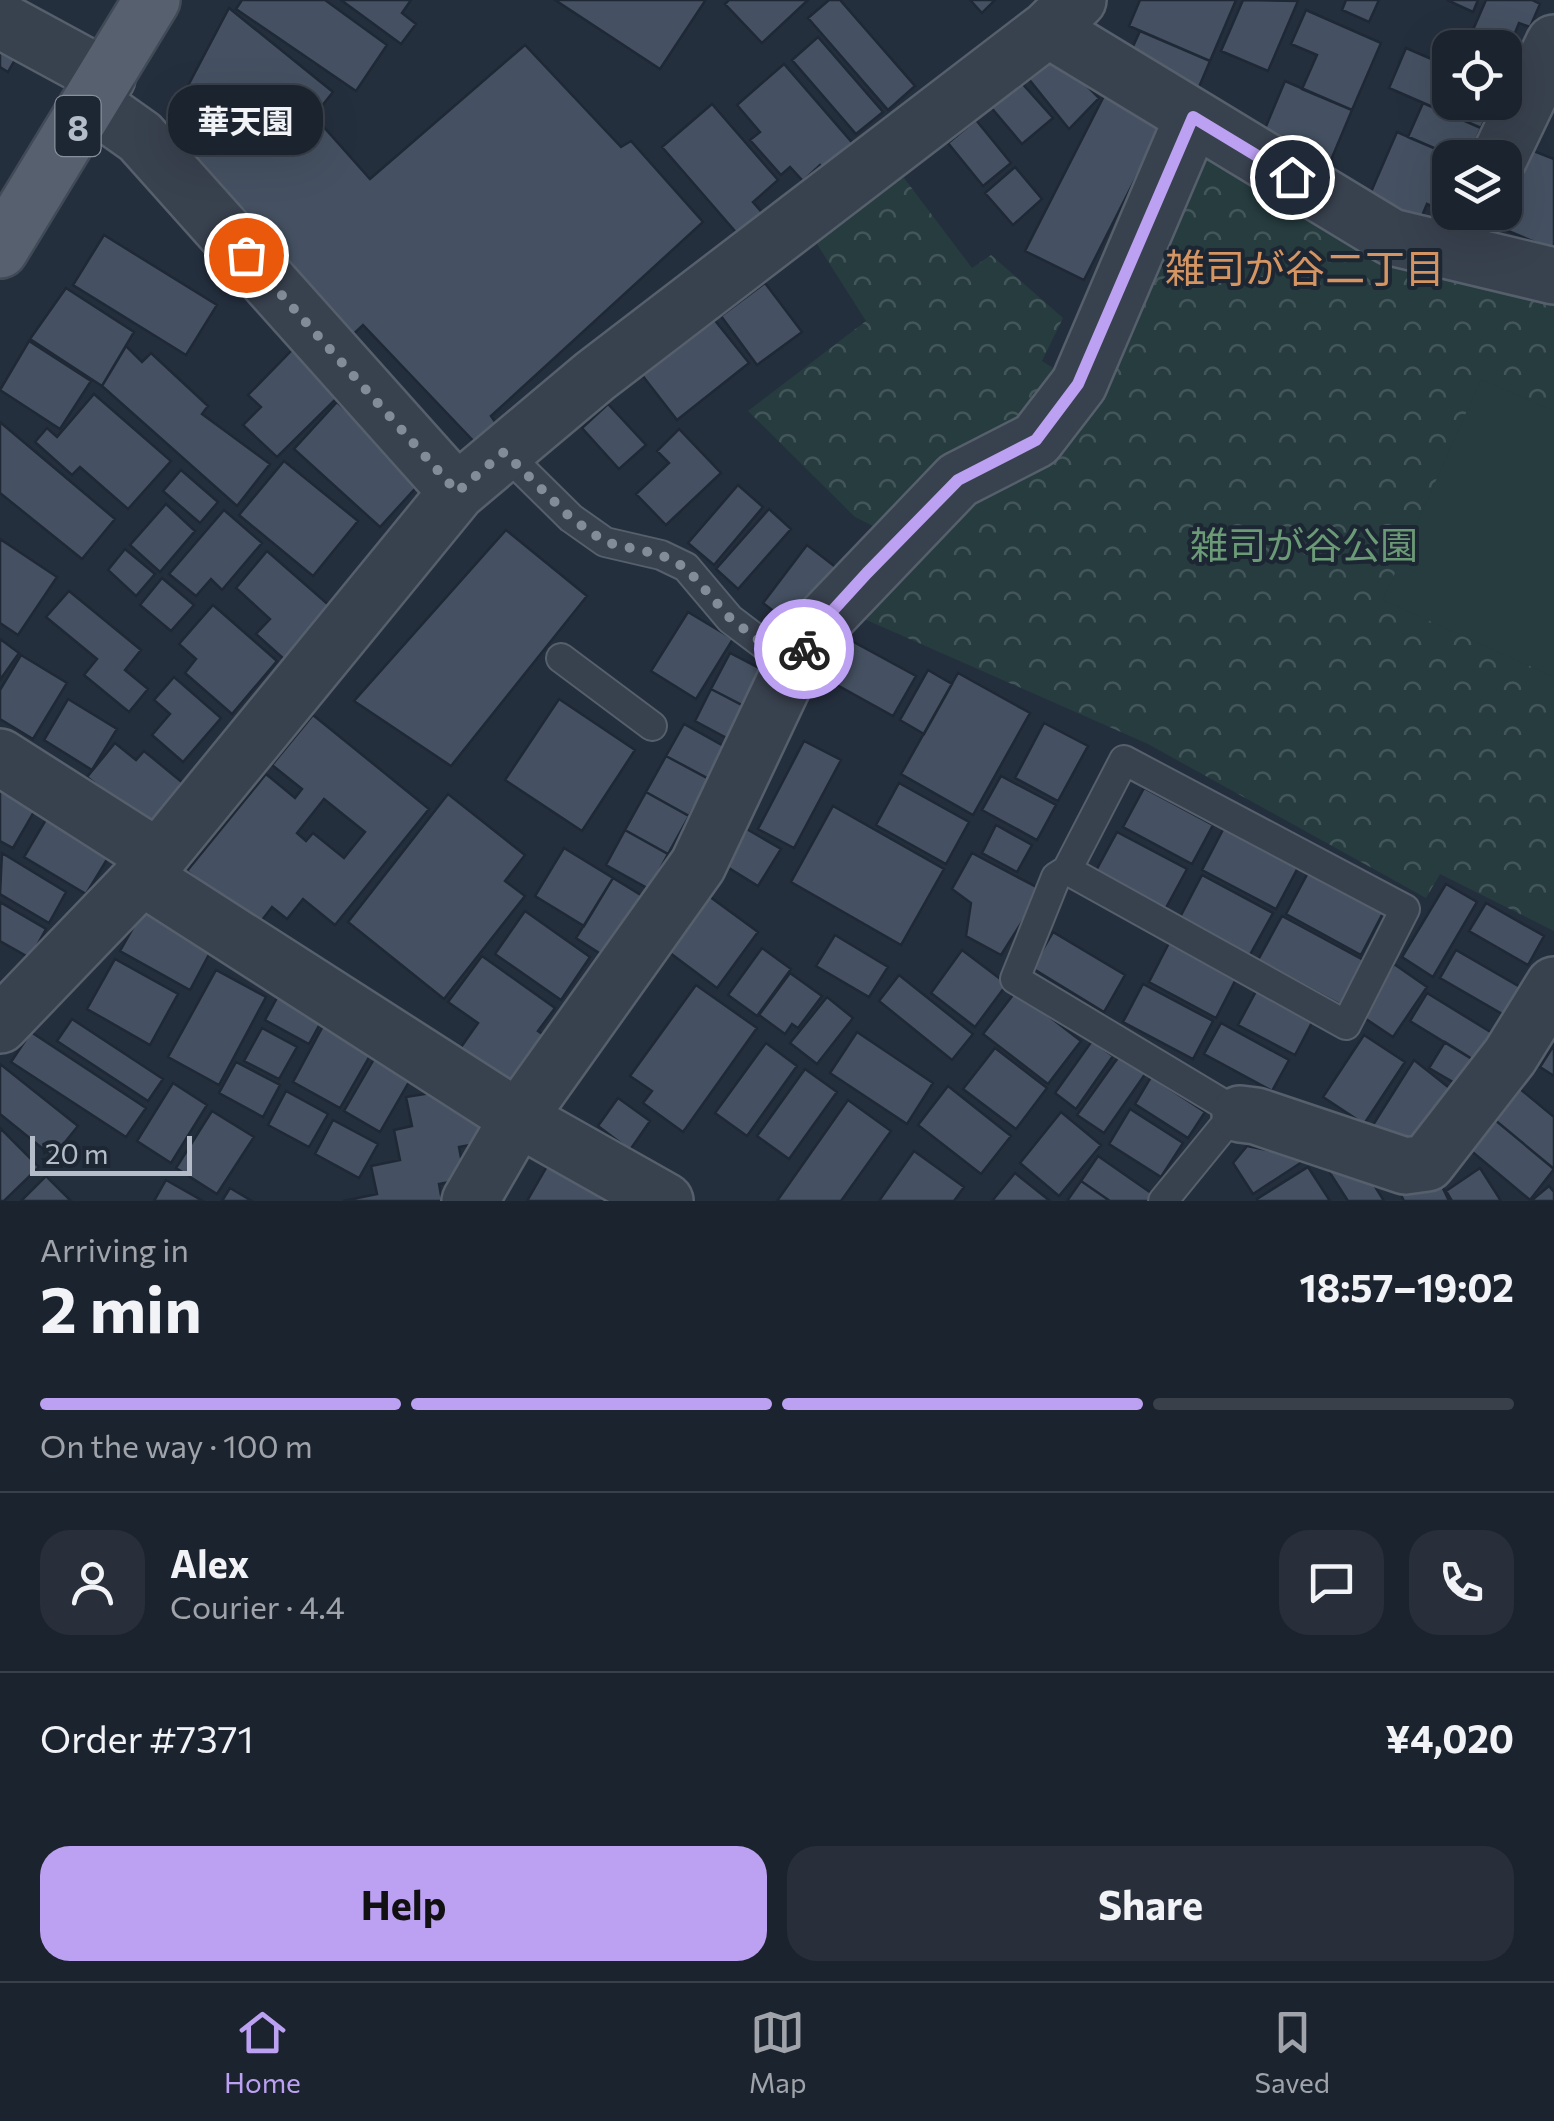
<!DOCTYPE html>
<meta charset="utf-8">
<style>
:root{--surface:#1b232e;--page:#282f3a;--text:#f1f3f6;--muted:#a0a4aa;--line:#39404a;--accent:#bca0f2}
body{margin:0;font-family:Commissioner,"Noto Sans JP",sans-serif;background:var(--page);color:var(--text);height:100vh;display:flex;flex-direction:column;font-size:38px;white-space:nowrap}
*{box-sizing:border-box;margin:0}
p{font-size:32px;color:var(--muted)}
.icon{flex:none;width:55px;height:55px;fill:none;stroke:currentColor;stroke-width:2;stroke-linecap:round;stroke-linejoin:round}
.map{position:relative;height:1201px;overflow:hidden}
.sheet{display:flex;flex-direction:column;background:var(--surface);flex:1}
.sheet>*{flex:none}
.buttons{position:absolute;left:1432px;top:30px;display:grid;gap:20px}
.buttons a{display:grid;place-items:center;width:90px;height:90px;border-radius:20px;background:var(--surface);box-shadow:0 10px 40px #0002,0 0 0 2px var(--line);font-size:50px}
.scale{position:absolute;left:30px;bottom:25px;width:162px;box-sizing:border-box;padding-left:10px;border:5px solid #b4bcc9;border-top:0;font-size:28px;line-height:35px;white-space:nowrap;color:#b4bcc9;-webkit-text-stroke:8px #1d2633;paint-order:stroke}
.pin{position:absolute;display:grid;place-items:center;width:85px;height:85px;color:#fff;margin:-42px;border:5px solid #fff;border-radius:50%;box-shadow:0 2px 10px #0007}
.courier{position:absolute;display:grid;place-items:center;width:100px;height:100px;margin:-50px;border:8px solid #bca0f2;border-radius:50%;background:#fff;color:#222;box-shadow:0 2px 12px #0007}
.bubble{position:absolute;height:70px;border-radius:30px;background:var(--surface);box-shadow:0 10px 40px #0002,0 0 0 2px var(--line);font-size:32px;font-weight:700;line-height:70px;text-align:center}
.overview em{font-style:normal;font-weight:700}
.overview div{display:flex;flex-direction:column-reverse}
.overview{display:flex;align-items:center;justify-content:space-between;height:170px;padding:0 40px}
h1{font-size:65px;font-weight:700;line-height:75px}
.bar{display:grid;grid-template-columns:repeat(4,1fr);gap:15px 10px;align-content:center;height:120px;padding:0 40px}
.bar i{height:12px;border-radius:8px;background:var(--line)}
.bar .on{background:var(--accent)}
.bar p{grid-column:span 4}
.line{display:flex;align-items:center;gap:25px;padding:0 40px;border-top:2px solid var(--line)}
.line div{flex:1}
.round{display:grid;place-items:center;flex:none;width:105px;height:105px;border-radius:30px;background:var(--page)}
.primary-button{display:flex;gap:20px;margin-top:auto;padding:20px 40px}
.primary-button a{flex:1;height:115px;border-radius:30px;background:var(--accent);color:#111;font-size:40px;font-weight:700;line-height:115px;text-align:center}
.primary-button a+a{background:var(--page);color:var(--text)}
.tabs{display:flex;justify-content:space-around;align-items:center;height:140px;border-top:2px solid var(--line);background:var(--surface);font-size:28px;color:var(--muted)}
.tabs a{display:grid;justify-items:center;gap:5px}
.tabs .on{color:var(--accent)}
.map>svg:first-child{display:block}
.forest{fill:url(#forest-crowns)}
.pitch{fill:#263c3f}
.building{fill:#455162;stroke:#1f2835;stroke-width:2.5;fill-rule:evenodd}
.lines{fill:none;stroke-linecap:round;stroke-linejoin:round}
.lane-casing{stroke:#565f6c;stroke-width:32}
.street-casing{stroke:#565f6c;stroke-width:60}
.primary-casing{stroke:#414a57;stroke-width:60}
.lane{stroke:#38414e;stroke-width:28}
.street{stroke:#38414e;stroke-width:55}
.primary{stroke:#56606e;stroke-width:55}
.done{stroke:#828b98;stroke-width:10;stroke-dasharray:0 18}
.route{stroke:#bca0f2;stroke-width:12}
.labels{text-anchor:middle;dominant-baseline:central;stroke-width:8;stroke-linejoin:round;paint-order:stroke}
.shield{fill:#1d2633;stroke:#878f9c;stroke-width:2.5}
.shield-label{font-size:35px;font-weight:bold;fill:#b4bcc9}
.park-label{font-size:38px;fill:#6b9a76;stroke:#1d2633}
.neighbourhood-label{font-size:40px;fill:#d59563;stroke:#1d2633}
</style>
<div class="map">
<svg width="1554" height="1201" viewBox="0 0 1554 1201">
<defs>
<pattern id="forest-crowns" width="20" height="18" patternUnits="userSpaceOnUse" patternTransform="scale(2.5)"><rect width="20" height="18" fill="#263c3f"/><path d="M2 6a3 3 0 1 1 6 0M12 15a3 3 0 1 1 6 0" fill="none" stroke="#435659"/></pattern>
</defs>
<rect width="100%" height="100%" fill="#242f3e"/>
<path class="forest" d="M 1198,132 L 1554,287 L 1554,931 L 1440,874 L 1426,898 L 1148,744 L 862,618 L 917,548 L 855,517 L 748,411 L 866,321 L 810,233 L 898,170 L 972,268 L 991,255 L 1063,318 L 1042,361 L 1078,384 Z"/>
<path class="pitch" d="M 1481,379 L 1554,411 L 1554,677 L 1383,600 Z"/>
<path class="building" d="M 242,0 L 325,0 L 387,45 L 356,91 L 236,9 Z
M 341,0 L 411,0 L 402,13 L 416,24 L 401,44 Z
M 555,0 L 703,0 L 705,1 L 660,69 Z
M 729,0 L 808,0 L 762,43 L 725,4 Z
M 829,0 L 840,0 L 915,86 L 888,110 L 808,18 Z
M 970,0 L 995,0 L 982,13 Z
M 1140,0 L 1236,0 L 1210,61 L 1129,26 Z
M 1243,0 L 1298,1 L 1268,71 L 1221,51 Z
M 1346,0 L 1379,0 L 1369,22 L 1342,10 Z
M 1447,0 L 1478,0 L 1473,12 Z
M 1486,0 L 1532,0 L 1540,4 L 1530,27 L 1519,23 L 1513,38 L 1507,35 L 1501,48 L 1488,48 L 1469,39 Z
M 229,8 L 333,92 L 314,116 L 370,179 L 525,45 L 621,147 L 631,141 L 703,222 L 491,416 L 500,429 L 482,450 L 363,325 L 344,343 L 161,137 Z
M 1306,10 L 1381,43 L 1352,110 L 1302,89 L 1317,55 L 1291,44 Z
M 1140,31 L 1210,61 L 1196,94 L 1125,64 Z
M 818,37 L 883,112 L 856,134 L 792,60 Z
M 0,43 L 19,53 L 8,72 L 0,67 Z
M 1406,48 L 1450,67 L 1450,102 L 1492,102 L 1481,128 L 1389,88 Z
M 1056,55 L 1099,98 L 1069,129 L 1028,78 Z
M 784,64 L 855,146 L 826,172 L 820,165 L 803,181 L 790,167 L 781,175 L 750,140 L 760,132 L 737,105 Z
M 1019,80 L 1053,118 L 1022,144 L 989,105 Z
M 1285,81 L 1352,110 L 1331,160 L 1264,131 Z
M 1105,94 L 1163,124 L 1084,280 L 1025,251 Z
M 1423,103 L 1481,128 L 1468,158 L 1457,158 L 1408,137 Z
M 712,104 L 778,180 L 753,202 L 772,224 L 747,245 L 662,147 Z
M 976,120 L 1011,163 L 983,186 L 948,143 Z
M 1397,132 L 1457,158 L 1450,158 L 1450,199 L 1444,212 L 1427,204 L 1419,223 L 1367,201 Z
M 1526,148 L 1554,159 L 1554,250 L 1494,225 L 1499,212 L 1505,212 L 1505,199 Z
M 1015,167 L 1042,199 L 1013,225 L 985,193 Z
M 104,235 L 217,305 L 186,355 L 73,285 Z
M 765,283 L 802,332 L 757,365 L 721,316 Z
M 66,288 L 134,332 L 102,386 L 30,339 Z
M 713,318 L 749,363 L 677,420 L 642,375 Z
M 29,341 L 91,381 L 60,429 L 0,390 Z
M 126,346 L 142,362 L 151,353 L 208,406 L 202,414 L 270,464 L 237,506 L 102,386 Z
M 294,348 L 341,394 L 277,457 L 243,425 L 261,407 L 248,395 Z
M 94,394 L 171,461 L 128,509 L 80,467 L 72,475 L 35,442 L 47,428 L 57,437 Z
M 337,402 L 422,481 L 380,527 L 294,449 Z
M 608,404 L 646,445 L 619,469 L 582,428 Z
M 0,422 L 115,519 L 82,559 L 0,493 Z
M 679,429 L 721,473 L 666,525 L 636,494 L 669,463 L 657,451 Z
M 284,461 L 358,521 L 313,576 L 239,515 Z
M 181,470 L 218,502 L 200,523 L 163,491 Z
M 738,485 L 763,507 L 714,565 L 688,543 Z
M 166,504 L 195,531 L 160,572 L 130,545 Z
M 769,509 L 791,529 L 738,589 L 716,569 Z
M 224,510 L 262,543 L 222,590 L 211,579 L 196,596 L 169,574 Z
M 506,530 L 587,596 L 451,766 L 354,701 Z
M 0,539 L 57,577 L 18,635 L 0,623 Z
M 807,545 L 842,572 L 798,630 L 763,603 Z
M 125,549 L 155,574 L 136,596 L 108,570 Z
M 267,551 L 331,607 L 285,660 L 256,634 L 270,619 L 236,588 Z
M 162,578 L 194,605 L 171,631 L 140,605 Z
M 69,591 L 141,650 L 125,670 L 148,689 L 129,712 L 84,675 L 97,659 L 46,617 Z
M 213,605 L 277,661 L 232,714 L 185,673 L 196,659 L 179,644 Z
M 688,612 L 733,639 L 696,699 L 651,671 Z
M 0,639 L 19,653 L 0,680 Z
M 850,640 L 916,676 L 893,716 L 828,680 Z
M 730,653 L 765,671 L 746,707 L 711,689 Z
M 21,655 L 67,683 L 33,739 L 0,719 L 0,690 Z
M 928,670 L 952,684 L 924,734 L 900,720 Z
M 958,673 L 1030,713 L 973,815 L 901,774 Z
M 174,677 L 221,718 L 183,762 L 152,735 L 170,714 L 154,700 Z
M 711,689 L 753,711 L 736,743 L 695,721 Z
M 68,699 L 117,729 L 92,770 L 44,740 Z
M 559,699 L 635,750 L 582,831 L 505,780 Z
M 313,715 L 429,809 L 335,925 L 303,899 L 287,919 L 272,907 L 256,928 L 187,871 L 266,774 L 295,798 L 302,789 L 272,765 ZM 324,799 L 365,832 L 344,858 L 313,833 L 306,841 L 297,833 Z
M 1044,723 L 1088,746 L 1058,801 L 1015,778 Z
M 684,724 L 727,748 L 709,779 L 666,756 Z
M 804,741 L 841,760 L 794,848 L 758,829 Z
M 115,743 L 136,760 L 144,751 L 189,788 L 154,831 L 87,777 Z
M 666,756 L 709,779 L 689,816 L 646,792 Z
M 1001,776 L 1056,805 L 1037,840 L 982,810 Z
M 0,783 L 38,805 L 13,848 L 0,841 Z
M 899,783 L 969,822 L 946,864 L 876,825 Z
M 1144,788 L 1213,825 L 1192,864 L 1123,827 Z
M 646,792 L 689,816 L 668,854 L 625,830 Z
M 448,794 L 525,855 L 505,881 L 525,896 L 444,999 L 348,922 Z
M 833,806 L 944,869 L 901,945 L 791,882 Z
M 51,811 L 114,848 L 86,894 L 24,857 Z
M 1228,820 L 1302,860 L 1276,909 L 1202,870 Z
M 738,824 L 781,849 L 758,886 L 716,860 Z
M 996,825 L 1032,845 L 1017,872 L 982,853 Z
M 625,830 L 668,854 L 649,889 L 606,865 Z
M 1117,832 L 1187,869 L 1161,917 L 1091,880 Z
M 564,848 L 613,878 L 584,926 L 535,896 Z
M 2,853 L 66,892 L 49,923 L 0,894 Z
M 972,853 L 1042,890 L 1001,955 L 966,936 L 971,903 L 952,889 Z
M 1310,869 L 1385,909 L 1361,955 L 1286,914 Z
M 1202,875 L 1273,913 L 1247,960 L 1177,923 Z
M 613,878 L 644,897 L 607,958 L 576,938 Z
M 1446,884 L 1477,902 L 1433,977 L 1402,957 Z
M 702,891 L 758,932 L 717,988 L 662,947 Z
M 0,902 L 46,929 L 30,958 L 0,941 Z
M 1486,903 L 1544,936 L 1528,965 L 1469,931 Z
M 145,907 L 214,945 L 190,990 L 120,951 Z
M 525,911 L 590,957 L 561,1000 L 495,954 Z
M 1282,916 L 1367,962 L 1343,1006 L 1258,960 Z
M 1053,932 L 1125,975 L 1104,1012 L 1032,968 Z
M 835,935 L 888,967 L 869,997 L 816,966 Z
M 1169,943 L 1236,979 L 1216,1018 L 1149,982 Z
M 762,948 L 791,969 L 757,1016 L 728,995 Z
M 962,950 L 1007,984 L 975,1027 L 931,993 Z
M 1456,950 L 1520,987 L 1504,1015 L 1440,978 Z
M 482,956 L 555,1008 L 538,1031 L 558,1045 L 521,1096 L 459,1050 L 478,1023 L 448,1002 Z
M 115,959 L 178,994 L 150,1045 L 87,1009 Z
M 1394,964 L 1427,987 L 1393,1037 L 1360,1015 Z
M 216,970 L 266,997 L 219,1085 L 168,1057 Z
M 790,973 L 822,996 L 798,1028 L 792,1024 L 785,1034 L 759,1015 Z
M 899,975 L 973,1034 L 952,1060 L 879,1001 Z
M 1261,982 L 1317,1013 L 1295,1055 L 1238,1025 Z
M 1143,984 L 1213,1021 L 1193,1059 L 1123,1022 Z
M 696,985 L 757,1028 L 683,1132 L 643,1103 L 652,1091 L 630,1076 Z
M 1016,991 L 1081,1041 L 1048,1084 L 983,1034 Z
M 1427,993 L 1497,1036 L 1480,1064 L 1410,1021 Z
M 278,996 L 322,1020 L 309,1044 L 265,1020 Z
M 827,997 L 853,1018 L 817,1064 L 790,1043 Z
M 72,1019 L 163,1079 L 148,1101 L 57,1041 Z
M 1221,1023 L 1289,1060 L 1272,1091 L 1204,1054 Z
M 323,1026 L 372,1052 L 340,1108 L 293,1082 Z
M 262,1028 L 297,1047 L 279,1079 L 244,1061 Z
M 31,1032 L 146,1108 L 126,1137 L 11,1062 Z
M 857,1032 L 933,1083 L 907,1124 L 830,1073 Z
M 1364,1035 L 1405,1062 L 1364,1124 L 1323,1097 Z
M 1092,1041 L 1113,1056 L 1076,1109 L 1055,1093 Z
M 1445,1042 L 1480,1064 L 1465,1089 L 1429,1068 Z
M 766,1043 L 797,1066 L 747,1136 L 715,1113 Z
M 1554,1045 L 1554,1076 L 1540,1067 Z
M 995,1048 L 1047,1088 L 1016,1129 L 963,1089 Z
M 1122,1052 L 1148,1070 L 1104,1133 L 1077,1115 Z
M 374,1059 L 410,1080 L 380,1132 L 344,1111 Z
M 1414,1060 L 1462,1098 L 1412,1148 L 1366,1136 Z
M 236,1062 L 280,1085 L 263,1117 L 219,1093 Z
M 0,1064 L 78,1126 L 53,1157 L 0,1114 Z
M 805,1069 L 837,1092 L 789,1159 L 757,1136 Z
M 1151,1077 L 1205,1112 L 1188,1138 L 1135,1104 Z
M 173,1083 L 207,1105 L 171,1163 L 137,1141 Z
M 1514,1084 L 1554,1117 L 1554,1169 L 1489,1115 Z
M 948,1086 L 1011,1136 L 981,1174 L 918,1125 Z
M 286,1091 L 328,1114 L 309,1147 L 268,1125 Z
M 443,1091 L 481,1114 L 486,1142 L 459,1147 L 465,1179 L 439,1184 L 442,1201 L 343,1201 L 377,1194 L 371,1166 L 400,1160 L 394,1130 L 412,1126 L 406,1097 Z
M 618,1098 L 650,1121 L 630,1150 L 598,1126 Z
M 848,1100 L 891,1131 L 841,1201 L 777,1201 Z
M 1130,1109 L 1183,1143 L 1161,1177 L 1109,1144 Z
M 212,1111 L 254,1137 L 217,1194 L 176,1168 Z
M 1061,1112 L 1101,1145 L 1059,1196 L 1020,1163 Z
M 1489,1115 L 1554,1169 L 1530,1200 L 1463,1144 Z
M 333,1120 L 378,1144 L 359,1178 L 315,1154 Z
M 0,1128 L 39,1167 L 4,1201 L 0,1201 Z
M 1247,1146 L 1308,1158 L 1253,1194 L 1233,1163 Z
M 557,1149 L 637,1201 L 527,1201 Z
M 914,1151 L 964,1187 L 954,1201 L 879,1201 Z
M 1098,1156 L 1154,1195 L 1150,1201 L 1110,1201 L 1081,1181 Z
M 1356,1156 L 1384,1201 L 1348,1201 L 1330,1173 Z
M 1432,1165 L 1449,1201 L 1404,1201 L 1395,1183 Z
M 1308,1167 L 1330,1201 L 1258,1201 L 1257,1199 Z
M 1480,1168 L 1501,1201 L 1452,1201 L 1446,1191 Z
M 1015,1173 L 1050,1201 L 992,1201 Z
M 46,1176 L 71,1201 L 21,1201 Z
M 166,1180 L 203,1201 L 154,1201 Z
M 1081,1181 L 1110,1201 L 1067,1201 Z
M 1549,1186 L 1554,1192 L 1554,1201 L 1531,1201 Z
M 230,1188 L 252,1201 L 222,1201 Z"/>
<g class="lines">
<g class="lane-casing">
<path id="lane" d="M 504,452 L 571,518 L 605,542 L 661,555 L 686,567 L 730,619 L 792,666
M 561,658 L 652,726
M 1067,870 L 1346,1025 L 1405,909 L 1124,760 L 1067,870 L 1056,877 L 1015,979 L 1240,1114 L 1225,1125 L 1163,1201"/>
</g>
<g class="street-casing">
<path id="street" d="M 0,20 L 107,78
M 1048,29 L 1391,237 L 1554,276
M 92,103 L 140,137 L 457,492
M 1499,158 L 1554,43
M 0,757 L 157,857
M 142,877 L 518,1118 L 665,1201
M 0,1025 L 142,877 L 457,492 L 595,376 L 1048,29 L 1078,0
M 1240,1114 L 1256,1116 L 1405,1166 L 1427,1163 L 1510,1056 L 1554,985
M 470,1201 L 518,1118 L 698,865 L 792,666 L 825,619 L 958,480 L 1036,440 L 1079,384 L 1193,117"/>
</g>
<g class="primary-casing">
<path id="primary" d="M 0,250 L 152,0"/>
</g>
<use href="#lane" class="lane"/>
<use href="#street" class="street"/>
<use href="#primary" class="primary"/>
</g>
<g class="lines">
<path class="done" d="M 246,255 L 457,492 L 504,452 L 571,518 L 605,542 L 661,555 L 686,568 L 730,618 L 792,666 L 804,649"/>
<path class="route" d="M 804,649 L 825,619 L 867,573 L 958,480 L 1036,440 L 1078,384 L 1193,117 L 1292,177"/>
</g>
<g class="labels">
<rect class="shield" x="55.5" y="96" width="45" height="60" rx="8"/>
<g class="shield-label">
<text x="78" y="126">8</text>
</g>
<g class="park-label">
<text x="1304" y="543">雑司が谷公園</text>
</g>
<g class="neighbourhood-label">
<text x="1305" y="266">雑司が谷二丁目</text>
</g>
</g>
</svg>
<div class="buttons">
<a><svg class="icon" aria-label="locate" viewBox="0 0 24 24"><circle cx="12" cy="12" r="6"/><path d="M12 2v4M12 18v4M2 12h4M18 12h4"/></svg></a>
<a><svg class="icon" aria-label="layers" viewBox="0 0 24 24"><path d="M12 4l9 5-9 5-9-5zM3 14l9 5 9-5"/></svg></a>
</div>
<div class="scale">20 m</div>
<div class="pin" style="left:246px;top:255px;background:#ea580c"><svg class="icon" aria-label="bag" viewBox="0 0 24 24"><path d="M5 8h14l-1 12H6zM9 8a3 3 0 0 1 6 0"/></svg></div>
<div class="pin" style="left:1292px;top:177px;background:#1f2937"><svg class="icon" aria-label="home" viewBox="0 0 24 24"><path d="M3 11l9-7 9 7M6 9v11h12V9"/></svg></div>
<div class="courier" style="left:804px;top:649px"><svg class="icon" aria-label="bike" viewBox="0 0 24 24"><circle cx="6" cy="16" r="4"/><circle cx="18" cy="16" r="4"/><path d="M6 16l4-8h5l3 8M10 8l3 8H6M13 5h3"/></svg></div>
<div class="bubble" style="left:168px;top:85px;width:155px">華天園</div>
</div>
<section class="sheet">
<div class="overview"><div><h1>2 min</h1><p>Arriving in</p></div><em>18:57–19:02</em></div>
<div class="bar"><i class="on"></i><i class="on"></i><i class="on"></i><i></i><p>On the way · 100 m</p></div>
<div class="line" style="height:180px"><a class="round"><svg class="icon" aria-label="person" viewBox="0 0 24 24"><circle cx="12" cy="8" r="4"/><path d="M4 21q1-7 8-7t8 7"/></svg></a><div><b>Alex</b><p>Courier · 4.4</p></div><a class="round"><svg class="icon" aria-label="chat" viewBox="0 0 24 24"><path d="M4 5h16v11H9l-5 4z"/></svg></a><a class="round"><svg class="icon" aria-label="phone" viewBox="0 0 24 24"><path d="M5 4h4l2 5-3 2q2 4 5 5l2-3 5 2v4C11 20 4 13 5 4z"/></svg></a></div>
<div class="line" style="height:130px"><div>Order #7371</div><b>¥4,020</b></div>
<div class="primary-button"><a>Help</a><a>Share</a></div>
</section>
<nav class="tabs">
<a class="on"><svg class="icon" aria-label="home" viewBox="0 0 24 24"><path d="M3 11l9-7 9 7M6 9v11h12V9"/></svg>Home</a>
<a><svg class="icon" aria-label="map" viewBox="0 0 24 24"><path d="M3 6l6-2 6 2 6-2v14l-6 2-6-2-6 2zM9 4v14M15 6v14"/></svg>Map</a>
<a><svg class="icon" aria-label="saved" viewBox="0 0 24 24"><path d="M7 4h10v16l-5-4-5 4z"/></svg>Saved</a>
</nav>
